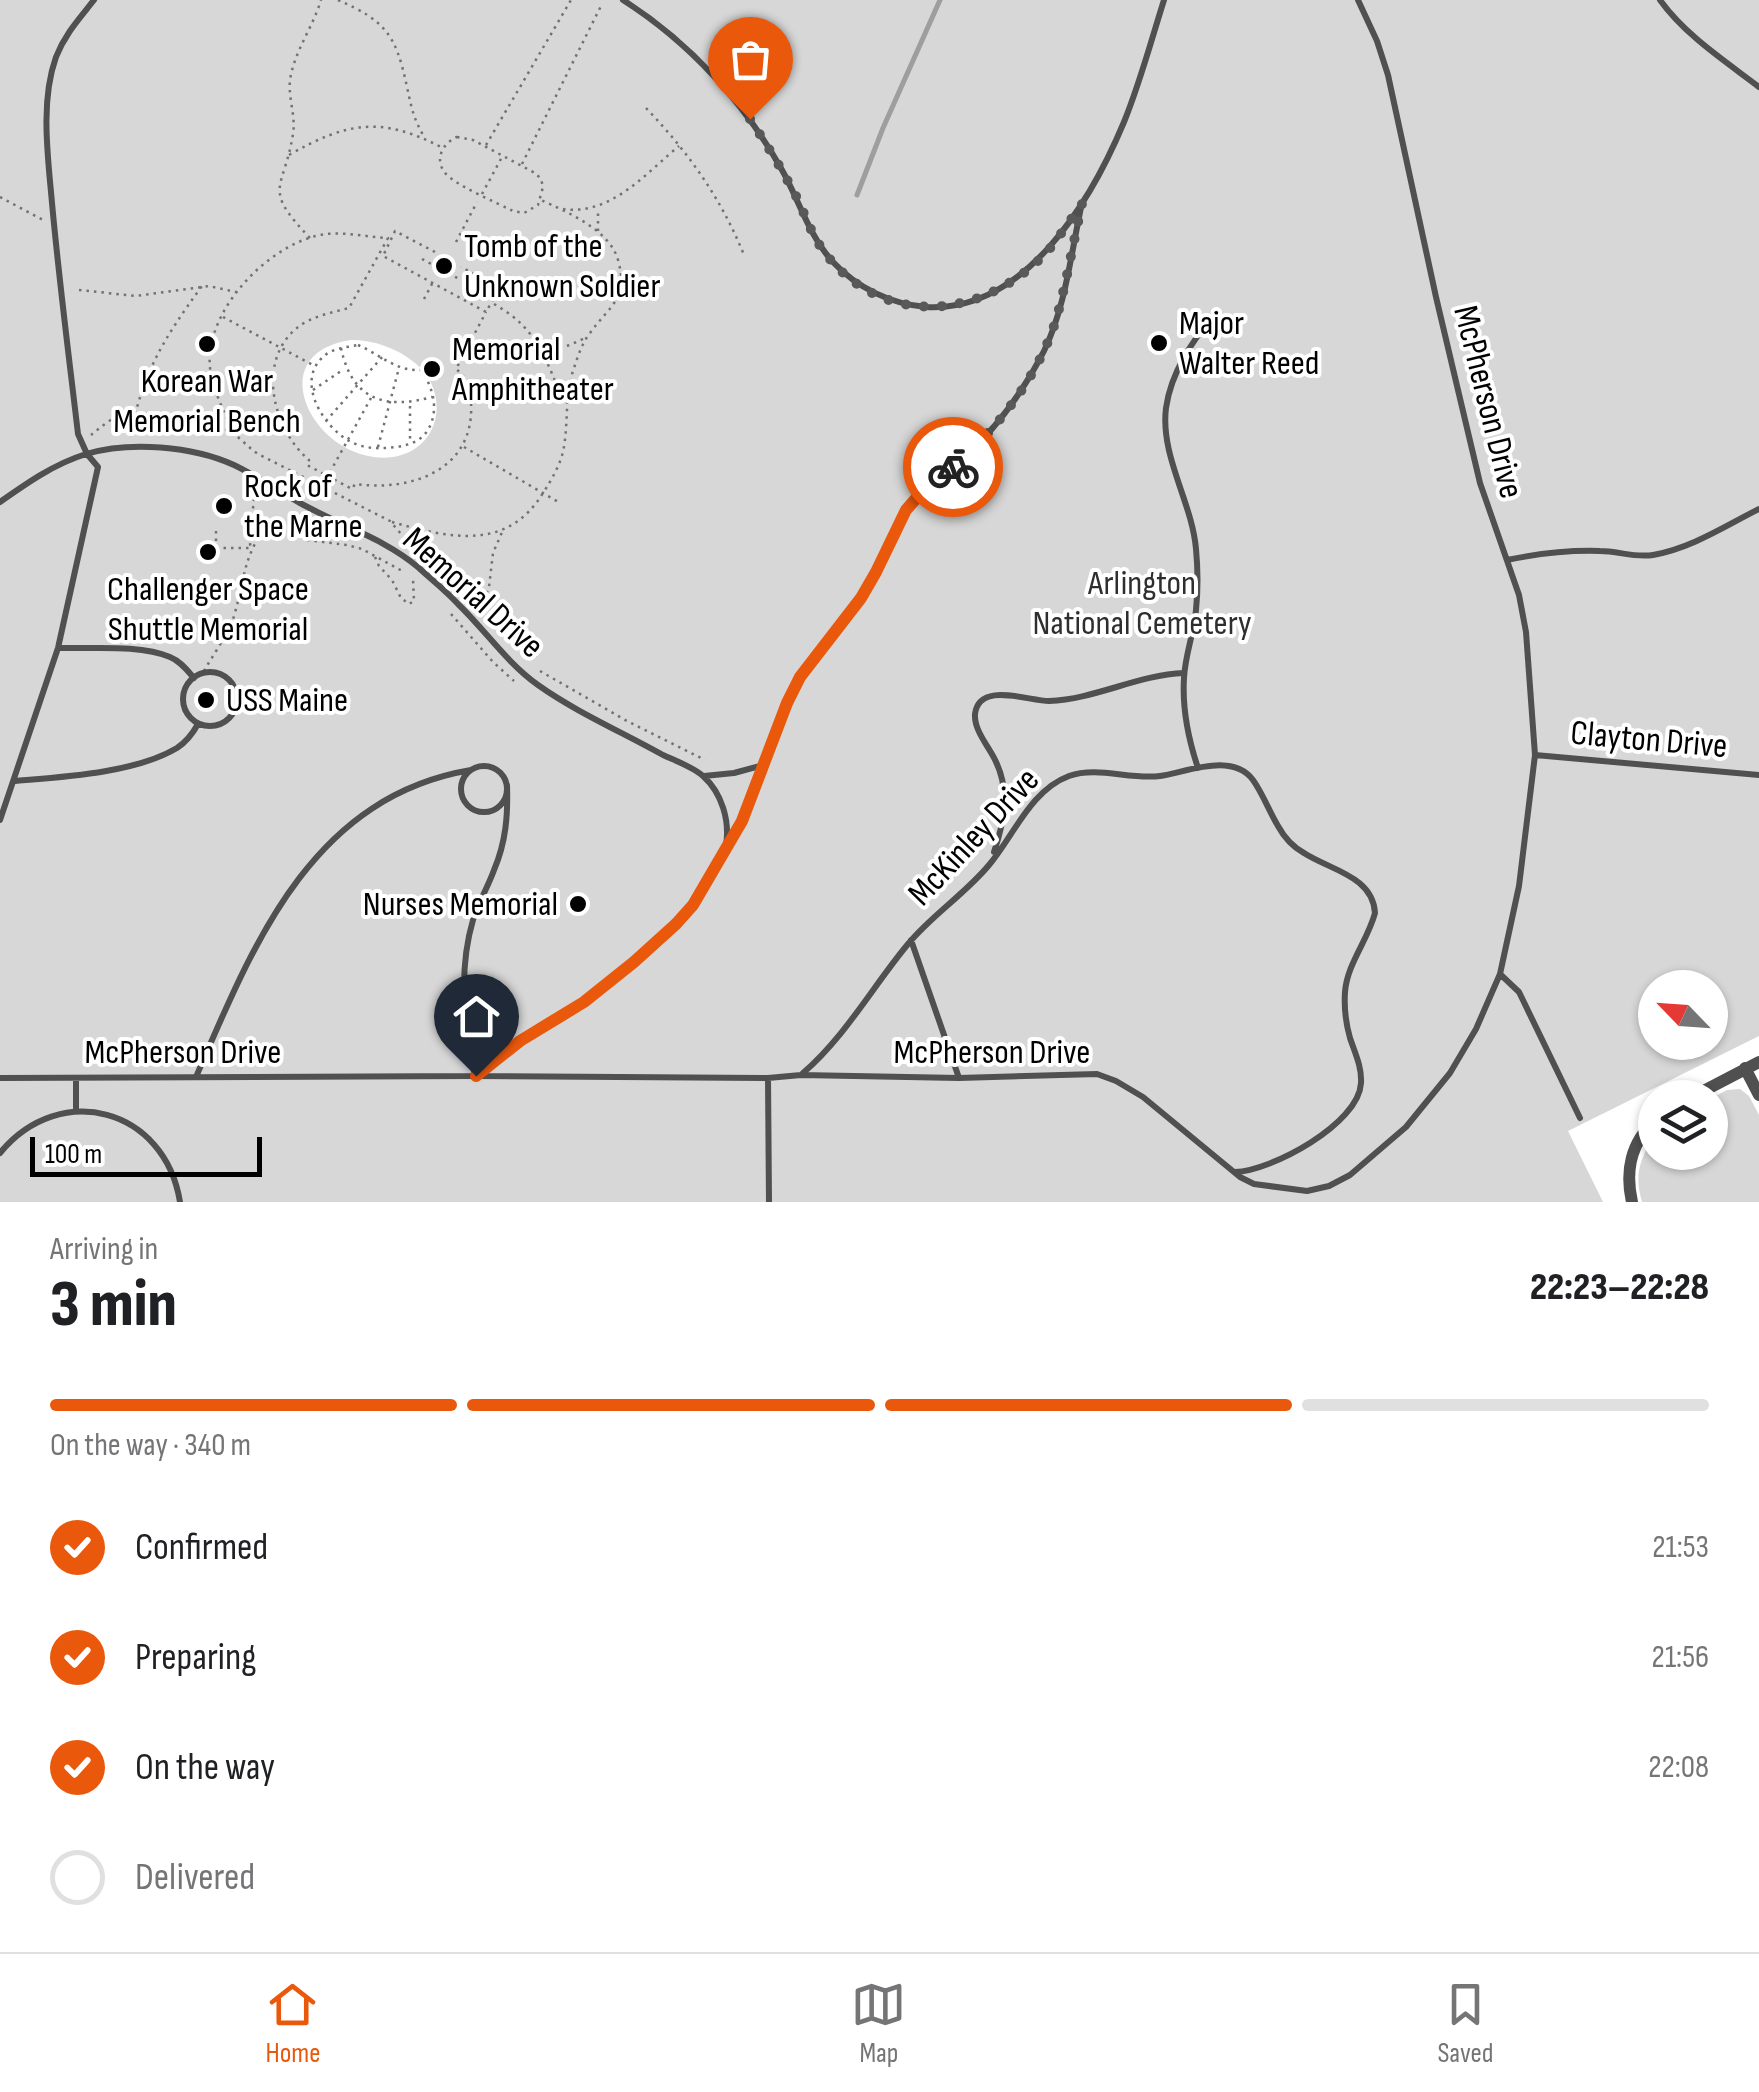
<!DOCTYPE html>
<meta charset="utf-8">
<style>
:root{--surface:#fff;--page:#f2f2f2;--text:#202124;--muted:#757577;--line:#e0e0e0;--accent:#ea580c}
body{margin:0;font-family:"Sofia Sans Condensed",sans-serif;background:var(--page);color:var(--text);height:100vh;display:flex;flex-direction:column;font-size:38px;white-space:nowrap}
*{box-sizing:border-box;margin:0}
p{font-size:32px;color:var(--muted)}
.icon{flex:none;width:55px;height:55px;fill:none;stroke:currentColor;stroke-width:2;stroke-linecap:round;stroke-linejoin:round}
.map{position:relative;height:1202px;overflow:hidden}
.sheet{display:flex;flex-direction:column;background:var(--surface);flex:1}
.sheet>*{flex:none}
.needle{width:65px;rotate:295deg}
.tools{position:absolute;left:1638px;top:970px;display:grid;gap:20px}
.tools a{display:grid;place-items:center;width:90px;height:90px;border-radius:50%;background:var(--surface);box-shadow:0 2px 8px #0004;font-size:50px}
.scale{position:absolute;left:30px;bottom:25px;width:232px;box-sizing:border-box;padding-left:10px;border:5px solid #000;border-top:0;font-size:28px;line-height:35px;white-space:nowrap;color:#000;-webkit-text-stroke:8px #fff;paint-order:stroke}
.pin{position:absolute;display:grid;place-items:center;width:85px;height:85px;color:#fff;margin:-102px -42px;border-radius:50% 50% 50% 0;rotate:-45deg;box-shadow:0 0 10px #0007}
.pin .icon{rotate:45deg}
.courier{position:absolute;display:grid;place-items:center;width:100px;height:100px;margin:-50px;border:8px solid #ea580c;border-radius:50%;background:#fff;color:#222;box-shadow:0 2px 12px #0007}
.summary em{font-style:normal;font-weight:800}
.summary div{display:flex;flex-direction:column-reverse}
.summary{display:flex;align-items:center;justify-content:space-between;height:170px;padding:0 50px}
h1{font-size:65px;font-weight:800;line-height:75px}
.bar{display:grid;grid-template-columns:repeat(4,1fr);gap:15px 10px;align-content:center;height:120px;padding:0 50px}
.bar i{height:12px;border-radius:8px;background:var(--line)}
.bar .selected{background:var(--accent)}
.bar p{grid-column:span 4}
ol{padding:0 50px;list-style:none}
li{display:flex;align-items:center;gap:30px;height:110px}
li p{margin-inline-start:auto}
li .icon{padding:10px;border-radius:50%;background:var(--accent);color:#fff;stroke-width:4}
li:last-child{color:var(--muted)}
li i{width:55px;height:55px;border:5px solid var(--line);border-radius:50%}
.tab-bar{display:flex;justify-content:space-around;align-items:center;height:140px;border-top:2px solid var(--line);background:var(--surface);font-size:28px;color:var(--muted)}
.tab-bar a{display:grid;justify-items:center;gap:5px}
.tab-bar .selected{color:var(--accent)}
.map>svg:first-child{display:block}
.green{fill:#d7d7d7;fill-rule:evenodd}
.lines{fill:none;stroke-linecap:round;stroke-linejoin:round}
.stream{stroke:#9e9e9e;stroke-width:5}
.path{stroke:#727272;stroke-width:2.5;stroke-dasharray:2.5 5;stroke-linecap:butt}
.service{stroke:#505050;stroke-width:6}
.minor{stroke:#505050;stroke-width:12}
.done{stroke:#595959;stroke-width:10;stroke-dasharray:0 18}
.route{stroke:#ea580c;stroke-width:12}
.poi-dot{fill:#000;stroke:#fff;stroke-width:4}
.labels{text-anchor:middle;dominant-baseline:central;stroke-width:8;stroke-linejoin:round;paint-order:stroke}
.poi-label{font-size:35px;fill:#000;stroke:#fff;text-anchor:start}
.street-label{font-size:35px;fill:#000;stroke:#fff}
.park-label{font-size:35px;fill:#2e2e2e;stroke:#fff}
</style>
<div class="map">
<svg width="1759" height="1202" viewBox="0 0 1759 1202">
<rect width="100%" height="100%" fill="#fff"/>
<path class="green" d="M 0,0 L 1759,0 L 1759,1036 L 1568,1131 L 1603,1202 L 0,1202 ZM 351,340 C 374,340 397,348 415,363 C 451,392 441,450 393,457 C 317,467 256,354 351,340 ZM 1655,988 L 1710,988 L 1710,1042 L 1655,1042 Z
M 1740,1089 L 1749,1096 L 1759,1115 L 1759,1202 L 1642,1202 C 1634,1174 1640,1161 1653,1136 L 1655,1134 L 1655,1152 L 1710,1152 L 1710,1099 L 1727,1090 Z"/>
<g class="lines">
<path class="stream" d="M 857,195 L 883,128 L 940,0"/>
<path class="path" d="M 338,0 C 386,21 396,35 407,87 C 411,106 414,121 425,138
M 646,108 C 688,152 721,198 744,255
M 457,137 L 473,140 L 535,173 L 541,179 L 543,187 L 538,205 L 524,213 L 513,211 C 493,201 464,189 448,176 C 433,162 441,144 457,137 Z
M 486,145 L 571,0
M 289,155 C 347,122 381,116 441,147
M 522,164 L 601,6
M 482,194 L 502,157
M 0,197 L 43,220
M 563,209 C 611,216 646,173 679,146
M 598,231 L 598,209
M 310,238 C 261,187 284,191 293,134 C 296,116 288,98 290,80 C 294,52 313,27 321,0
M 456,242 L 477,202
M 435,252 L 395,231 L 383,256 L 486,312 L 500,287 L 461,267
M 422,259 L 461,280
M 79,290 L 136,296 L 209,286 L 236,292
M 424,299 L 432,284
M 494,304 C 540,330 545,360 565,404
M 223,317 L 313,365
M 358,345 C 379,354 397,372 421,370 C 433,387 439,409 429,428 C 422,441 410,445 396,447 C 381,449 365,449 351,442 C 322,427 292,377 328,353 C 337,348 348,347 358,345 Z
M 341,348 C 352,400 385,410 432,397
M 545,351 L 570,345 L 585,338
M 313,390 L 344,369
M 410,406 L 410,443
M 326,421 L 383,356
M 233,433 C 225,413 213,391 210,368 C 204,310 271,241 326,234 C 347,232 367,237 388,238 L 349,308 C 334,312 318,315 304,323 C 254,354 271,428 309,460 L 307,465 L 352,489 L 355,484 C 411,492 475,470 471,403 C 471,389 468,379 456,369 L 486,312
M 91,435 C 100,428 113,416 124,414 C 146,410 216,421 234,434 C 242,440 249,448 258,454 L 390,521 L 413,548
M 130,436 C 144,370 163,340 202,286
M 378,447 L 399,368
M 464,447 L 560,503
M 319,492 L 371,398
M 392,522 C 449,538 507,552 543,493 C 552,479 559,467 563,452 C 569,423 564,396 574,368 C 578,356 582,343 590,333 C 610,305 629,299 618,260 C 610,230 567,212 541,200
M 216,531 L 216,557
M 307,540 L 347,545 L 362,549 L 404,572
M 216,548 L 251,548 L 249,540 L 255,492
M 375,557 L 379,566 L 392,580 L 401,598 L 409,604 L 414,601 L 413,579
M 427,559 L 462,587 L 482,612
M 481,607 L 489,587 L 493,553 L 503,530
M 451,614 L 493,662 L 514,681
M 204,671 C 214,653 228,635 234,616 C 246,576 243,546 277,518
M 540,671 L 627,721 L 705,760"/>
<path class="service" d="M 623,0 C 689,42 744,102 782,170 C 799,200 809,236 833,262 C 857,288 891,304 926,307 C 1025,313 1091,201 1124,122 C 1140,83 1151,41 1164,0
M 1660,0 C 1685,35 1725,61 1759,87
M 0,502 C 27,483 54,464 86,454 C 130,441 192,446 234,465 C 257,476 278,491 300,503 C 339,525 384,538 419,568 C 432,580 446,591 458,604 C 486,631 506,662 538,685 C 576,712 622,732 663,755 C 676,761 693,767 703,776 C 722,793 730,821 726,845
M 1507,560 C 1536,554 1570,550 1600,551 C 1618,551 1635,558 1653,555 C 1692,548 1725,526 1759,509
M 58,648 C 91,649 140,644 170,657 C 180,661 187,670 194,678
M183 699a27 27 0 1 1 54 0a27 27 0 1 1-54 0Z
M 1535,755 L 1759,775
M461 789a23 23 0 1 1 46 0a23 23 0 1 1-46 0Z
M 1198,768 C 1188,738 1182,710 1184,678 C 1185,655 1194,633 1196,610 C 1198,590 1198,570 1196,549 C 1192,502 1160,456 1166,408 C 1171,372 1192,342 1214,314
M 704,776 L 734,773 L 764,765
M 15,781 C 63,777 135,773 177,748 C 186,742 193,733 198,724
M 507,785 C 508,815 506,842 494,870 C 488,887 478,903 473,920 C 458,971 464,1025 475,1076 L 520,1041 L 584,1001 L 634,962 L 676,924 L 693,905 L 742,821 L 792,691 C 813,653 846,623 868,586 C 884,561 891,528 910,505 C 925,485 949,472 967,455 C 998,426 1025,388 1044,351 C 1066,306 1071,252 1082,203
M 0,820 L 58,648 L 98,467 L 87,454 L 78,434 C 69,357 59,280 52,203 C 48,157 40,102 56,57 C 65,34 79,19 94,0
M 994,852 C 1005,820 1011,788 993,756 C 986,743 974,729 975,714 C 979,681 1028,701 1049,701 C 1096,699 1137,675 1184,673
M 911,940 L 959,1078
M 1500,974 L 1519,992 L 1580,1118
M 803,1073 C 845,1037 873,986 908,944 C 932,915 965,894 989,865 C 1014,835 1031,790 1069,776 C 1098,766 1130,780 1160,776 C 1187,772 1232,752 1253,780 C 1263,794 1269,811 1278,826 C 1284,837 1293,847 1304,853 C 1330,870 1373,876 1375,913 C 1368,940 1347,964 1345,992 C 1344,1007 1346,1024 1350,1038 C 1355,1053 1362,1067 1361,1083 C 1359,1124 1271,1171 1235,1172
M 196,1077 C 253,945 311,797 471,770
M 0,1078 L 475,1076 L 768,1078 L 801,1075 L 959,1078 L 1097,1074 L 1116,1081 L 1143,1097 L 1240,1177 L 1254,1184 L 1307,1191 L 1329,1186 L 1350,1175 L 1406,1127 L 1450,1073 L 1476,1029 L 1500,974 L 1519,886 L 1535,755 L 1526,632 L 1519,595 L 1480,483 L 1436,297 L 1388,75 L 1377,41 L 1358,0
M 768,1078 L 769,1202
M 76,1111 L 76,1078
M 0,1153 C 60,1080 165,1108 180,1202"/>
<path class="minor" d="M 1745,1068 L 1759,1095
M 1690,1098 L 1759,1062
M 1632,1202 C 1625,1171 1631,1142 1655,1121"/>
</g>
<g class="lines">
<path class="done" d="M 750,119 C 767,145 783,171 797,198 C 806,217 812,236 825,253 C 884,330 983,319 1046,253 C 1059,238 1070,220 1082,204 C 1074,239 1068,274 1059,309 C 1044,369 1000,427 953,467"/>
<path class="route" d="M 476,1076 L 520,1041 L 584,1002 L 634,962 L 676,924 L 693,905 L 742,821 L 787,703 L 800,677 L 861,598 L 876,572 L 906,510 L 921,493 L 953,467"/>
</g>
<g class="poi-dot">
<circle cx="444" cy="266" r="10"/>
<circle cx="1159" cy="343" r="10"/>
<circle cx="207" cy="344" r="10"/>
<circle cx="432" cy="369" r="10"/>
<circle cx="224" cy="506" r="10"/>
<circle cx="208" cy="552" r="10"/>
<circle cx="206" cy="700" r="10"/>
<circle cx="578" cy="904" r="10"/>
</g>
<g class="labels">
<g class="poi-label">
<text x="464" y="246">Tomb of the<tspan x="464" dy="40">Unknown Soldier</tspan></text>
<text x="1179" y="323">Major<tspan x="1179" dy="40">Walter Reed</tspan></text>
<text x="452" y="349">Memorial<tspan x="452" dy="40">Amphitheater</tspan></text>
<text x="207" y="381" text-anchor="middle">Korean War<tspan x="207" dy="40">Memorial Bench</tspan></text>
<text x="244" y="486">Rock of<tspan x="244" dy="40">the Marne</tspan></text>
<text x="208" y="589" text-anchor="middle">Challenger Space<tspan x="208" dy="40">Shuttle Memorial</tspan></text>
<text x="226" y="700">USS Maine</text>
<text x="558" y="904" text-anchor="end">Nurses Memorial</text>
</g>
<g class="street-label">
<text transform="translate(1488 402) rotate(76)">McPherson Drive</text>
<text transform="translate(473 593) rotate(42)">Memorial Drive</text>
<text transform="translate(1649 740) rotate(5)">Clayton Drive</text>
<text transform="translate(974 837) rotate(-47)">McKinley Drive</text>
<text x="183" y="1052">McPherson Drive</text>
<text x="992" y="1052">McPherson Drive</text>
</g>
<g class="park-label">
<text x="1142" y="583">Arlington<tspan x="1142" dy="40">National Cemetery</tspan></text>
</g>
</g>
</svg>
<div class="tools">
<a><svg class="needle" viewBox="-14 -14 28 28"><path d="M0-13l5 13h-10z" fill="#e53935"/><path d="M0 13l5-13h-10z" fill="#757577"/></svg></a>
<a><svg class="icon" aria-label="layers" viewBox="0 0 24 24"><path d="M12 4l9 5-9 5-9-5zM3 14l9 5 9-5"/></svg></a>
</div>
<div class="scale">100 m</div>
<div class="pin" style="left:750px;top:119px;background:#ea580c"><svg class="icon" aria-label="bag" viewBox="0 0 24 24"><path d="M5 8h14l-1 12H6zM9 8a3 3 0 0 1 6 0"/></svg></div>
<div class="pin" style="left:476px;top:1076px;background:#1f2937"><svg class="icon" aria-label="home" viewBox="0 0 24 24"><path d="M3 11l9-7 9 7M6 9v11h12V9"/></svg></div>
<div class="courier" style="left:953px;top:467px"><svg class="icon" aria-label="bike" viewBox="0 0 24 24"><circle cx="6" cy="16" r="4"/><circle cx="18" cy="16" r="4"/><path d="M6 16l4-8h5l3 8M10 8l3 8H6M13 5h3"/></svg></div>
</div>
<section class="sheet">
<div class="summary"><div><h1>3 min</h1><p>Arriving in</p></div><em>22:23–22:28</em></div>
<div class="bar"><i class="selected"></i><i class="selected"></i><i class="selected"></i><i></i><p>On the way · 340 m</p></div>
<ol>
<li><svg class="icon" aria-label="check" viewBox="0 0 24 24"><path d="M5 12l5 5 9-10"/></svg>Confirmed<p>21:53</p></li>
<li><svg class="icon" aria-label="check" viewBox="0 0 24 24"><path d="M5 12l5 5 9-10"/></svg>Preparing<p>21:56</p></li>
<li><svg class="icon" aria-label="check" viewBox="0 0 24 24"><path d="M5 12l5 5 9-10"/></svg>On the way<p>22:08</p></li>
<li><i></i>Delivered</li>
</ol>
</section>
<nav class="tab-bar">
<a class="selected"><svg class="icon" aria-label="home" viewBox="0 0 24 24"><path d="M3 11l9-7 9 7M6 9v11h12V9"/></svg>Home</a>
<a><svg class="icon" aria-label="map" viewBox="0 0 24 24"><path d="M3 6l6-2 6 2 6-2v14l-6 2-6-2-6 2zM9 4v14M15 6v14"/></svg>Map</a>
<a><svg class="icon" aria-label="saved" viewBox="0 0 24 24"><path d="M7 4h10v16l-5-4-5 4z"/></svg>Saved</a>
</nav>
